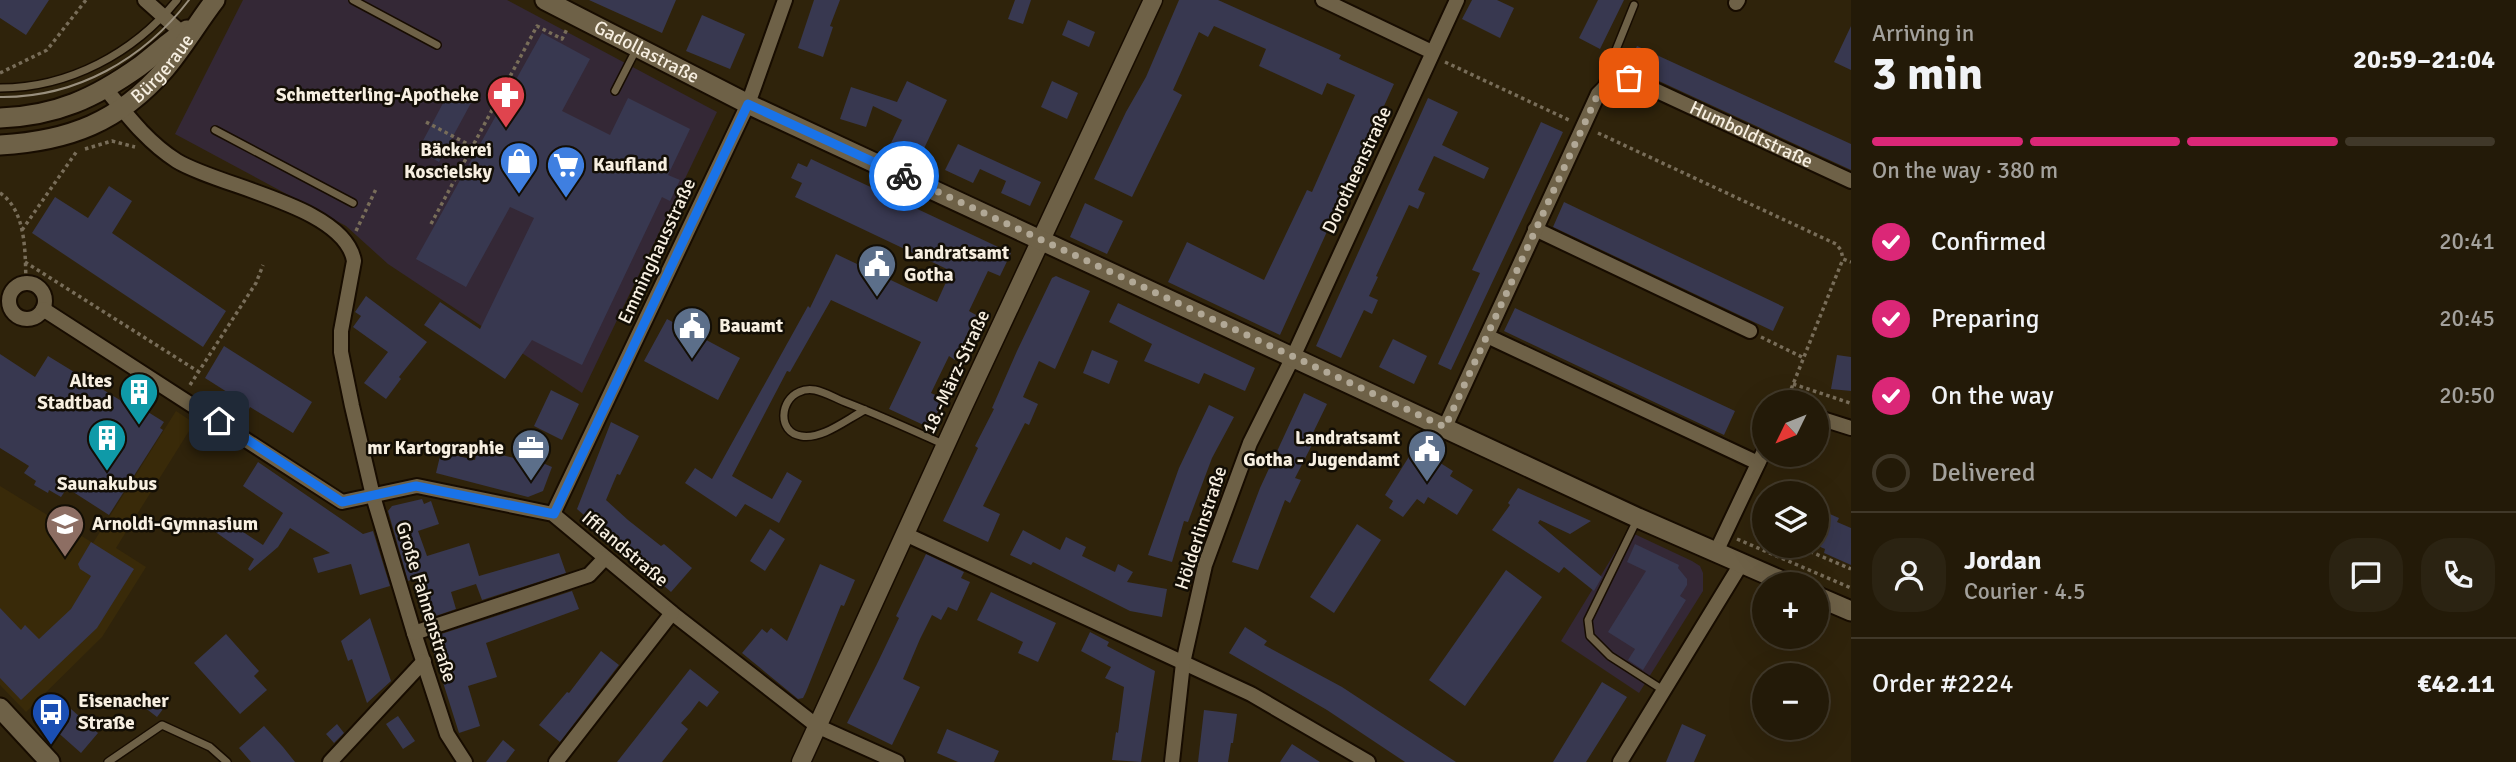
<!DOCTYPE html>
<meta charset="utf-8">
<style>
:root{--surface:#231a08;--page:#2b2312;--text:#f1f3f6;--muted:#a3a19c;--line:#403829;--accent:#db2777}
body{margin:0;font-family:Signika,sans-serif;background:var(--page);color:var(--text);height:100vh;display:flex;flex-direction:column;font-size:26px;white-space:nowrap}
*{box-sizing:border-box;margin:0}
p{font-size:23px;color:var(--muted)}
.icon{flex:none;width:38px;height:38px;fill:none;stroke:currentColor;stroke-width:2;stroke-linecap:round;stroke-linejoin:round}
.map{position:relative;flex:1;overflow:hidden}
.sheet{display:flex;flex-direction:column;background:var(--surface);width:665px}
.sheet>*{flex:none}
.needle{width:46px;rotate:227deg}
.buttons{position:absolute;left:1752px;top:390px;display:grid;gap:14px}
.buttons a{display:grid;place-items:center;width:77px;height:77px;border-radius:50%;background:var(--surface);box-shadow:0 7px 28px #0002,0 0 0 2px var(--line);font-size:35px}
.pin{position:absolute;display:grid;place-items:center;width:60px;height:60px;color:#fff;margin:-30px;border-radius:14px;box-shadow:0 4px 10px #0006}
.courier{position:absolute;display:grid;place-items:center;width:70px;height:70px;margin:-35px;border:5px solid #1a73e8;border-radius:50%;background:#fff;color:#222;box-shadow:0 2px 9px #0007}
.headline em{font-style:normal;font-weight:800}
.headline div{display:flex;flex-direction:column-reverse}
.headline{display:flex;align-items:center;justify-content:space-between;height:119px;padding:0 21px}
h1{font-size:46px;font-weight:800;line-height:52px}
.bar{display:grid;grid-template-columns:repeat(4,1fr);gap:10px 7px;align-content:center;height:84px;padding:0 21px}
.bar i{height:9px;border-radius:5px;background:var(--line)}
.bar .active{background:var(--accent)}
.bar p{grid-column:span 4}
.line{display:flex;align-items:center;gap:18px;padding:0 21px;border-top:2px solid var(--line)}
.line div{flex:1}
.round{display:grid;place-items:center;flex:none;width:74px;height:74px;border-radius:28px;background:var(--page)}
ol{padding:0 21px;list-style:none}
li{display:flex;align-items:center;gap:21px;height:77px}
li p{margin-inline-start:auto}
li .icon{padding:7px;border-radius:50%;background:var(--accent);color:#fff;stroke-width:4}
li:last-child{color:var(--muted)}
li i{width:38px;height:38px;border:4px solid var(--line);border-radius:50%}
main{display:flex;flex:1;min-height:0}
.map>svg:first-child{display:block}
.commercial{fill:#342836}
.built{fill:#392a09}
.building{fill:#383850}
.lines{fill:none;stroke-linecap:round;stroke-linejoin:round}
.service-casing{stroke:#170c00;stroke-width:10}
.minor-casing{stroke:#170c00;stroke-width:18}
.tertiary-casing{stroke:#170c00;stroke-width:21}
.secondary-casing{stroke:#170c00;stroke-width:23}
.path{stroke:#786d59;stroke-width:3.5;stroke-dasharray:3.5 3.5;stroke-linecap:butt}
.service{stroke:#6e6147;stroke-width:7}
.minor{stroke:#6e6147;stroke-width:14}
.tertiary{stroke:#6e6147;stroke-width:18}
.secondary{stroke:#6e6147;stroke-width:19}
.tram{stroke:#998f7d;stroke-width:2}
.done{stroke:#b1a896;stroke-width:7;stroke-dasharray:0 12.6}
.route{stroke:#1a73e8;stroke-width:9}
.labels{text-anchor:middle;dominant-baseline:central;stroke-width:5;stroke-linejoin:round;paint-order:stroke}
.street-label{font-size:19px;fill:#f7efe1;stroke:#130e05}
.poi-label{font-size:19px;font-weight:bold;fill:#f7efe1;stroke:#130e05;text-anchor:end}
</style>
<main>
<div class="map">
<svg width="1851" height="762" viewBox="0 0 1851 762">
<rect width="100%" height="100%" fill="#2f230b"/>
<path class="commercial" d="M 243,0 L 507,0 L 717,112 L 582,393 L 388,264 L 346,226 L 175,134 Z
M 1628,531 L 1692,561 L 1700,566 L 1703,573 L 1703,591 L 1639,693 L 1561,641 Z"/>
<path class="built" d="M 176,411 L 194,423 L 116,548 L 146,567 L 102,637 L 26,712 L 0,685 L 0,486 L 93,543 Z"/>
<path class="building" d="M 0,0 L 49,0 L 26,35 L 0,18 Z
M 589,0 L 676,0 L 662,33 Z
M 814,0 L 840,0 L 830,26 L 833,27 L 823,57 L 798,48 Z
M 1015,0 L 1031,0 L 1023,24 L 1008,19 Z
M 1179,0 L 1218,0 L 1341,55 L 1339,59 L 1394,84 L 1280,335 L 1168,282 L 1187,242 L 1264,280 L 1307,190 L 1312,192 L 1355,95 L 1327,83 L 1322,95 L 1259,66 L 1266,49 L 1214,26 L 1208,37 L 1199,32 L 1173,90 L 1182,95 L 1132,197 L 1094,179 L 1126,112 L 1146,77 Z
M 1472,0 L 1497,0 L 1514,8 L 1500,38 L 1462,19 Z
M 1598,0 L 1624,0 L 1600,49 L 1579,38 Z
M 702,15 L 745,34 L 730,69 L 686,51 Z
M 1068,20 L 1095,32 L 1089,47 L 1062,35 Z
M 1851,26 L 1851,70 L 1834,62 Z
M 542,33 L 590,59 L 562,111 L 610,135 L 628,98 L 690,129 L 668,175 L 680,180 L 670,201 L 662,197 L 582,365 L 532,340 L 505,379 L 424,325 L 440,302 L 480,329 L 534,218 L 510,207 L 466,287 L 416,259 Z
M 1637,46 L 1851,144 L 1851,170 L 1633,69 L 1626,69 Z
M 907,81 L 947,100 L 920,157 L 891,143 L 902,120 L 873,106 L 866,127 L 840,119 L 851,87 L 897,102 Z
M 1052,81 L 1078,93 L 1067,119 L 1041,107 Z
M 449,92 L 471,103 L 439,162 L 418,150 Z
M 1428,98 L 1458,112 L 1442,145 L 1489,168 L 1484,179 L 1434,156 L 1418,190 L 1425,193 L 1418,209 L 1409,205 L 1376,276 L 1378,277 L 1369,296 L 1378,300 L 1372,314 L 1364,310 L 1341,358 L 1316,346 Z
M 1541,122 L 1563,132 L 1451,370 L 1438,364 L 1480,273 L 1472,270 Z
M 958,144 L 1041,182 L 1030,206 L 1001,193 L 1006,181 L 980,169 L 973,183 L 945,170 Z
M 811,159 L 1011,253 L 1000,276 L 988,271 L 969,311 L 976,315 L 955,360 L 949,356 L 931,393 L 944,399 L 930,428 L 889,409 L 921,342 L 831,300 L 790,372 L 787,371 L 732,476 L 772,499 L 787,472 L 802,481 L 779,523 L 745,504 L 736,517 L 685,483 L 695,468 L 712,479 L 808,306 L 810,308 L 836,254 L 937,302 L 951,271 L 795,197 L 802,183 L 791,178 L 798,163 L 807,167 Z
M 109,186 L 132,201 L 112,233 L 226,311 L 203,347 L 32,233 L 55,197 L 88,218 Z
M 1564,202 L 1784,307 L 1773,331 L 1553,227 Z
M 1085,203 L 1123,221 L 1107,254 L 1070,237 Z
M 1056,276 L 1090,291 L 1055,369 L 1039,361 L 1023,397 L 1038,404 L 1029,425 L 1025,423 L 983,506 L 1000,514 L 988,542 L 943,521 L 978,448 L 975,446 L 994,409 L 992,408 L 1017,351 L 1052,278 Z
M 366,296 L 427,342 L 399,377 L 401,379 L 386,399 L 364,383 L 388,352 L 353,327 L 361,316 L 355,312 Z
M 1118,303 L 1255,368 L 1245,391 L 1204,373 L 1199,384 L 1144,361 L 1152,344 L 1109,322 Z
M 1515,308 L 1735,411 L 1724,435 L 1504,331 Z
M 667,319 L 740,358 L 718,400 L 644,361 Z
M 1393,339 L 1427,356 L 1414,384 L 1379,367 Z
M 224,346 L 312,402 L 293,433 L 250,407 L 249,409 L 225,394 L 227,392 L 205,378 Z
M 1092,350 L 1118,361 L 1109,384 L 1083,373 Z
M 0,354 L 35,377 L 48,356 L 146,416 L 148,412 L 164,422 L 160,428 L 163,430 L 109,515 L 67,488 L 61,497 L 49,490 L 48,493 L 34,485 L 36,481 L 24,473 L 29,466 L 0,448 Z
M 1837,355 L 1851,357 L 1851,391 L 1831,389 Z
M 551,390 L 579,404 L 562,440 L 534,426 Z
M 1304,393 L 1327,404 L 1309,441 L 1313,443 L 1295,478 L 1301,480 L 1290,503 L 1285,500 L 1258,570 L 1232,562 L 1260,488 Z
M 1209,405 L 1234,417 L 1212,458 L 1188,522 L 1184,521 L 1172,562 L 1148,555 L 1179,468 Z
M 611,422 L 639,436 L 620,475 L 617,474 L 606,500 L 628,520 L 661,546 L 664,544 L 692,568 L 671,592 L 577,509 Z
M 1415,447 L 1453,471 L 1450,476 L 1473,490 L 1457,515 L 1428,497 L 1424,504 L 1417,499 L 1403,517 L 1389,508 L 1393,501 L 1385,495 Z
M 477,449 L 530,462 L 531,458 L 552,467 L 543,491 L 528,497 L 436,473 L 441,452 L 475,460 Z
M 258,462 L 363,534 L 373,531 L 390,586 L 360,595 L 351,564 L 318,573 L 313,558 L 330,553 L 290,528 L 278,547 L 250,571 L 248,569 L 254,559 L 214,531 L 222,518 L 263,545 L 283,513 L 243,486 Z
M 1518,488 L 1591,521 L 1570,534 L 1540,520 L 1538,523 L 1602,577 L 1594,591 L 1564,567 L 1559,573 L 1492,530 L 1510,505 L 1508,503 Z
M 422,499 L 424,504 L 431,501 L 439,524 L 418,531 L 427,556 L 469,543 L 479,576 L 559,553 L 566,573 L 482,600 L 476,584 L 451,592 L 456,609 L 424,620 L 414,585 L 425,575 L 408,581 L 388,511 L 392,506 Z
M 1816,508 L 1839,518 L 1837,522 L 1851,528 L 1851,565 L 1824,553 L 1825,549 L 1816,545 Z
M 1357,524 L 1381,540 L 1334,613 L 1310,597 Z
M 770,529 L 785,539 L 765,571 L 750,561 Z
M 1023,530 L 1060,550 L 1066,537 L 1086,547 L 1082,556 L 1115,572 L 1118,564 L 1133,572 L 1127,582 L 1167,589 L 1162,617 L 1130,611 L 1033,562 L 1031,565 L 1010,555 Z
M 91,542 L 134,569 L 97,628 L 21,700 L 0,678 L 0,608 L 21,630 L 25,625 L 39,639 L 71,609 L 91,576 L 80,569 L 78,564 Z
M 1635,544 L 1679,565 L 1678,568 L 1687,579 L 1687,585 L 1680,596 L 1686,600 L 1643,670 L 1628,660 L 1635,649 L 1608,632 L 1646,571 L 1627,562 Z
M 926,554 L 964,572 L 961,578 L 970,582 L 957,611 L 948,607 L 941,620 L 932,615 L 920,639 L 903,679 L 920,687 L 892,745 L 847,723 L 876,666 L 899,618 L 896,616 Z
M 820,564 L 855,580 L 844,606 L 841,605 L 806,692 L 803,698 L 798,699 L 742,653 L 762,629 L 767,633 L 771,628 L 787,641 Z
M 1506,570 L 1542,597 L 1465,706 L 1429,680 Z
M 572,591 L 579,609 L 486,643 L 497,677 L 468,686 L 480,726 L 459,733 L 429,638 Z
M 991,592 L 1056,623 L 1038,662 L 1018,653 L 1023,642 L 977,620 Z
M 370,618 L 391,681 L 367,703 L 352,659 L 348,661 L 341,641 Z
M 1245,627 L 1267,641 L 1264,645 L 1342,687 L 1456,762 L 1405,762 L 1327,710 L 1229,653 Z
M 1090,632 L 1109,642 L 1107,646 L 1155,671 L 1141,762 L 1112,760 L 1116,732 L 1118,733 L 1124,687 L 1105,678 L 1111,667 L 1081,651 Z
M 226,634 L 259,671 L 254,676 L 267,690 L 240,714 L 194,663 Z
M 601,651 L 619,665 L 560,742 L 539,725 L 567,692 L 569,693 Z
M 690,669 L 719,692 L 707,707 L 699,701 L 690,713 L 681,723 L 688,729 L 662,762 L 617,762 Z
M 1602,682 L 1627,697 L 1586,762 L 1553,762 Z
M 154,695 L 166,705 L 157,717 L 144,707 Z
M 71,709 L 98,733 L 81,753 L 54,729 Z
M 1204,710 L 1237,714 L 1233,743 L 1231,743 L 1228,762 L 1198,762 Z
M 398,716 L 415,741 L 403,749 L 386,724 Z
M 337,724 L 344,733 L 334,743 L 326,734 Z
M 1682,724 L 1706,735 L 1694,762 L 1666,762 Z
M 264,726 L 283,747 L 295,762 L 251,762 L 239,748 Z
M 947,729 L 999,751 L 994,762 L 958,762 L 937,753 Z
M 503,740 L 515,750 L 506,762 L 486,762 Z
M 1292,744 L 1320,762 L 1280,762 Z"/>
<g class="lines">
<g class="service-casing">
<path id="service" d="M 353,0 L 437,45
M 1601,87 L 1634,5
M 0,88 C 69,88 134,53 177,0
M 615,91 L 637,48
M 215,130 L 353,203
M 865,410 C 847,419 822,440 801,436 C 777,432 780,400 799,392 C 803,390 809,389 815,390 C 825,392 835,398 845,402 C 879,415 912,430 945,445
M 1637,520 L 1588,620 L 1590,636 L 1610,656 L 1663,690
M 108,762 L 162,725 L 210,747 L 227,762"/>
</g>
<g class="minor-casing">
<g id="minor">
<path d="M 145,0 L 182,33"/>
<path d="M 1323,0 L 1432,52"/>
<path d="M 1736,3 L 1738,0"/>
<path d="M 105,88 C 127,115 147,142 177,161 C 220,187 345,206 354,261 L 341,331 L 341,352 L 352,406 L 373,496 L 414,633 L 447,734 L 465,762"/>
<path d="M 1535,229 L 1750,331"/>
<circle cx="27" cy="301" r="18"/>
<path d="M 43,309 L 342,502 L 417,486 L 553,514 L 672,613 L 817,726 L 897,762"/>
<path d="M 1487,336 L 1758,463"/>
<path d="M 1816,417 L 1851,428"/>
<path id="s1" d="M 1445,427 L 1598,94 L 1607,85 L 1629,78 L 1851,181"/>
<path d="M 553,514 L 748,104 L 785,0"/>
<path d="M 905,534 L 1251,694 L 1368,762"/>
<path d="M 1716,552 L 1764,451"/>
<path d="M 414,633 L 589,575 L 605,558"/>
<path d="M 330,762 L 424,661"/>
<path d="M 556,762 L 672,613"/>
<path d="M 1172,762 L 1183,663 L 1205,565 L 1250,443 L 1293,357 L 1457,0"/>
<path d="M 1620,762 L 1741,564"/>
</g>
</g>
<g class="tertiary-casing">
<path id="tertiary" d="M 801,762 L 962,409 L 1153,0"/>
</g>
<g class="secondary-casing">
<g id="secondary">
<path id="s2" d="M 545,0 L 748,104 L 1638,518 L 1789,584"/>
<path d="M 0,118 C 56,116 95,98 140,66 C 156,54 170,40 187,30"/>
<path id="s3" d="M 0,145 C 69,141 119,122 165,69 C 183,48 198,22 215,0"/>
<path d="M 1816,596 L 1851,611"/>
<path d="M 0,708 L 50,762"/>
</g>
</g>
<path class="path" d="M 1445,62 L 1571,121
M 0,73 L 47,50 L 86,0
M 426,122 L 477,149
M 1598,133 L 1836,244 L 1841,250 L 1843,259 L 1851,262
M 85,149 L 112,141 L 135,147
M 0,193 C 27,211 25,254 26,283
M 431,224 L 537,26 L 562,39 L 567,29
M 22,230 L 77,151
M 356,231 L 376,189
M 25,262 L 199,372
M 1761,337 L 1804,358
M 1793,384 L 1850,403
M 190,385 L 256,283 L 263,265
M 1786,402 L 1843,259
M 1737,539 L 1851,588
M 1797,546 L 1851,569"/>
<use href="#service" class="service"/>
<use href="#minor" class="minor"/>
<use href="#tertiary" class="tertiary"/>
<use href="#secondary" class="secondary"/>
<path class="tram" d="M 0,97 C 76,98 144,59 189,0"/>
</g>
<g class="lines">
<path class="done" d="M 904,176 L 1445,427 L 1598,94 L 1608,85 L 1629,78"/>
<path class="route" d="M 219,421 L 342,502 L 416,486 L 554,514 L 748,104 L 904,176"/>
</g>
<defs>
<g id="pharmacy-pin" transform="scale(2.0125)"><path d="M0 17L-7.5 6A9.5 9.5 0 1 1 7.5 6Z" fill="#e0444e" stroke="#130e05"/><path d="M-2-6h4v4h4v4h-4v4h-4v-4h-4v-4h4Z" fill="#fff"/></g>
<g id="shop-pin" transform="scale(2.0125)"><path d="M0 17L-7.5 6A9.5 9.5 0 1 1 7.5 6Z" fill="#3f7fe0" stroke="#130e05"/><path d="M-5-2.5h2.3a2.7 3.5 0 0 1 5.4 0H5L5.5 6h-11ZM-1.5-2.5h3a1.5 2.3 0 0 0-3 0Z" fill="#fff"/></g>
<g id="supermarket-pin" transform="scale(2.0125)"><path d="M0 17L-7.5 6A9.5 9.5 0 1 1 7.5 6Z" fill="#3f7fe0" stroke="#130e05"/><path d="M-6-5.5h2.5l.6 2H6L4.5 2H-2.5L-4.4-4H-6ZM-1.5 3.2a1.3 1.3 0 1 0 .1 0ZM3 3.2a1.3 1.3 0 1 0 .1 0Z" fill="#fff"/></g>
<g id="civic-pin" transform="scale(2.0125)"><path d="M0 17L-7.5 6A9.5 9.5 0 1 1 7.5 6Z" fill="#5c6f8a" stroke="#130e05"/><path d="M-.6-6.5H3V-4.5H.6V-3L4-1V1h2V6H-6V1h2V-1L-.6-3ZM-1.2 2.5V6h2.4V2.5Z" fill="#fff"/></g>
<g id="building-pin" transform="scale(2.0125)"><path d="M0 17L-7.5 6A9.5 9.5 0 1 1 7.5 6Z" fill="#0f9aa8" stroke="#130e05"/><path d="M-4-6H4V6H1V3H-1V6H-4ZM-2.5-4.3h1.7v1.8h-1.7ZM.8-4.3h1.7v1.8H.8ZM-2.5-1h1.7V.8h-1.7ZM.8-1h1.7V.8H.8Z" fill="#fff"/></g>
<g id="office-pin" transform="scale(2.0125)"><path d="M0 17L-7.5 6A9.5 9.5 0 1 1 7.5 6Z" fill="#5c6f8a" stroke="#130e05"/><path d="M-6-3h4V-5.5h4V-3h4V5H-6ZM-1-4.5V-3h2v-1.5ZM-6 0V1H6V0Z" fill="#fff"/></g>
<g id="school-pin" transform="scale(2.0125)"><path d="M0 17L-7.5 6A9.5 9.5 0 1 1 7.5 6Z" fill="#8d6e63" stroke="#130e05"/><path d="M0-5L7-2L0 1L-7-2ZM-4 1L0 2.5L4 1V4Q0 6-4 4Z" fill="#fff"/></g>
<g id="bus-pin" transform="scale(2.0125)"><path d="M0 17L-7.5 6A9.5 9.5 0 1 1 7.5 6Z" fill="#1a4fb4" stroke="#130e05"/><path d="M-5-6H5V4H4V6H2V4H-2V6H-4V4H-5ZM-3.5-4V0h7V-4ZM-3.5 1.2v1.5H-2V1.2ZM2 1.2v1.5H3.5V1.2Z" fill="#fff"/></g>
</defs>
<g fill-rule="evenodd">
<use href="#pharmacy-pin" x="506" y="95"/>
<use href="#shop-pin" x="519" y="161"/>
<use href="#supermarket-pin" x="566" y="165"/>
<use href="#civic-pin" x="877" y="264"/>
<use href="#civic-pin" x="692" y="326"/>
<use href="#building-pin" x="139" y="392"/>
<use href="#building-pin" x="107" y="438"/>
<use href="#office-pin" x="531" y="448"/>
<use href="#civic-pin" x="1427" y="449"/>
<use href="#school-pin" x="65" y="524"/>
<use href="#bus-pin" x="51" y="712"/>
</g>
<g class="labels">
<g class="street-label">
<text stroke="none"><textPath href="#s2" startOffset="114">Gadollastraße</textPath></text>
<text stroke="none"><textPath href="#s3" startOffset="186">Bürgeraue</textPath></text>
<text stroke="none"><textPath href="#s1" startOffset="537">Humboldtstraße</textPath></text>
<text transform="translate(1357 170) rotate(-65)">Dorotheenstraße</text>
<text transform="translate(657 251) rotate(-65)">Emminghausstraße</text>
<text transform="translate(956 372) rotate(-65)">18.-März-Straße</text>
<text transform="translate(1201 528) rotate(-72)">Hölderlinstraße</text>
<text transform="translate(625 549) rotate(40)">Ifflandstraße</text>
<text transform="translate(426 602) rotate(73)">Große Fahnenstraße</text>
</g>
<g class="poi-label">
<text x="479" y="95">Schmetterling-Apotheke</text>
<text x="492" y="150">Bäckerei<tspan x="492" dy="22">Koscielsky</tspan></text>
<text x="593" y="165" text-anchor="start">Kaufland</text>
<text x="904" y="253" text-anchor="start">Landratsamt<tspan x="904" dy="22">Gotha</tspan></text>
<text x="719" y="326" text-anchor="start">Bauamt</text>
<text x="112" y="381">Altes<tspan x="112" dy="22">Stadtbad</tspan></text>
<text x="1400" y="438">Landratsamt<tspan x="1400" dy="22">Gotha - Jugendamt</tspan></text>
<text x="504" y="448">mr Kartographie</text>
<text x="107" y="484" text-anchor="middle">Saunakubus</text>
<text x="92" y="524" text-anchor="start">Arnoldi-Gymnasium</text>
<text x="78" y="701" text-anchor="start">Eisenacher<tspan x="78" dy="22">Straße</tspan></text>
</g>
</g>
</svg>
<div class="buttons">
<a><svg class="needle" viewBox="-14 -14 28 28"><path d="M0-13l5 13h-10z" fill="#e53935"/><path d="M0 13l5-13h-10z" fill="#a3a19c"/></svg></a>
<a><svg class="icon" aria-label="layers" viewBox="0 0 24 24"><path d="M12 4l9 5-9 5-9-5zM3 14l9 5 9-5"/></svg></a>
<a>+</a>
<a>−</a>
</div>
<div class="pin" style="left:1629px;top:78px;background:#ea580c"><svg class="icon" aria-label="bag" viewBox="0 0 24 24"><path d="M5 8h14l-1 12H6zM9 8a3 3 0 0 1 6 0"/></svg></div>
<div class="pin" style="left:219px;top:421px;background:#1f2937"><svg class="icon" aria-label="home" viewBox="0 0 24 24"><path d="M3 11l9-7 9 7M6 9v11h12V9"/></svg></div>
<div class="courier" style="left:904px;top:176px"><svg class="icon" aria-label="bike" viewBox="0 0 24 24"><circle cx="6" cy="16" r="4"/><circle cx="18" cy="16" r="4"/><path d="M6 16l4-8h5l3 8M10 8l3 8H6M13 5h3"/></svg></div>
</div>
<section class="sheet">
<div class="headline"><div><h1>3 min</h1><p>Arriving in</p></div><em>20:59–21:04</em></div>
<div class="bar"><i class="active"></i><i class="active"></i><i class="active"></i><i></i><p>On the way · 380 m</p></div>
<ol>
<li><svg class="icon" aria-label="check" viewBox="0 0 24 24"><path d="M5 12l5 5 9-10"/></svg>Confirmed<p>20:41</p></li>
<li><svg class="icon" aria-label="check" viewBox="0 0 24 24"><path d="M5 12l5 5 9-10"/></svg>Preparing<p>20:45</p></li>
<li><svg class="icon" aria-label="check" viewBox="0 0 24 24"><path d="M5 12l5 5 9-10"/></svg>On the way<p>20:50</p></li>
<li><i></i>Delivered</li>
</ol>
<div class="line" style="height:126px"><a class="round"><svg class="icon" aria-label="person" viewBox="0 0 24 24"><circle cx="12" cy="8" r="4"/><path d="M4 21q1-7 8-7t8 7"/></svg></a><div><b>Jordan</b><p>Courier · 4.5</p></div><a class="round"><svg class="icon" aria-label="chat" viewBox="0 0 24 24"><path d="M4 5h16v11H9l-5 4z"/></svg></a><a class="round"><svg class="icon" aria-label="phone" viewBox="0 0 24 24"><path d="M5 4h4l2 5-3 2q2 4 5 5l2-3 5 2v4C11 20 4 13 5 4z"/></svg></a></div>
<div class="line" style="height:91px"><div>Order #2224</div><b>€42.11</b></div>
</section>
</main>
